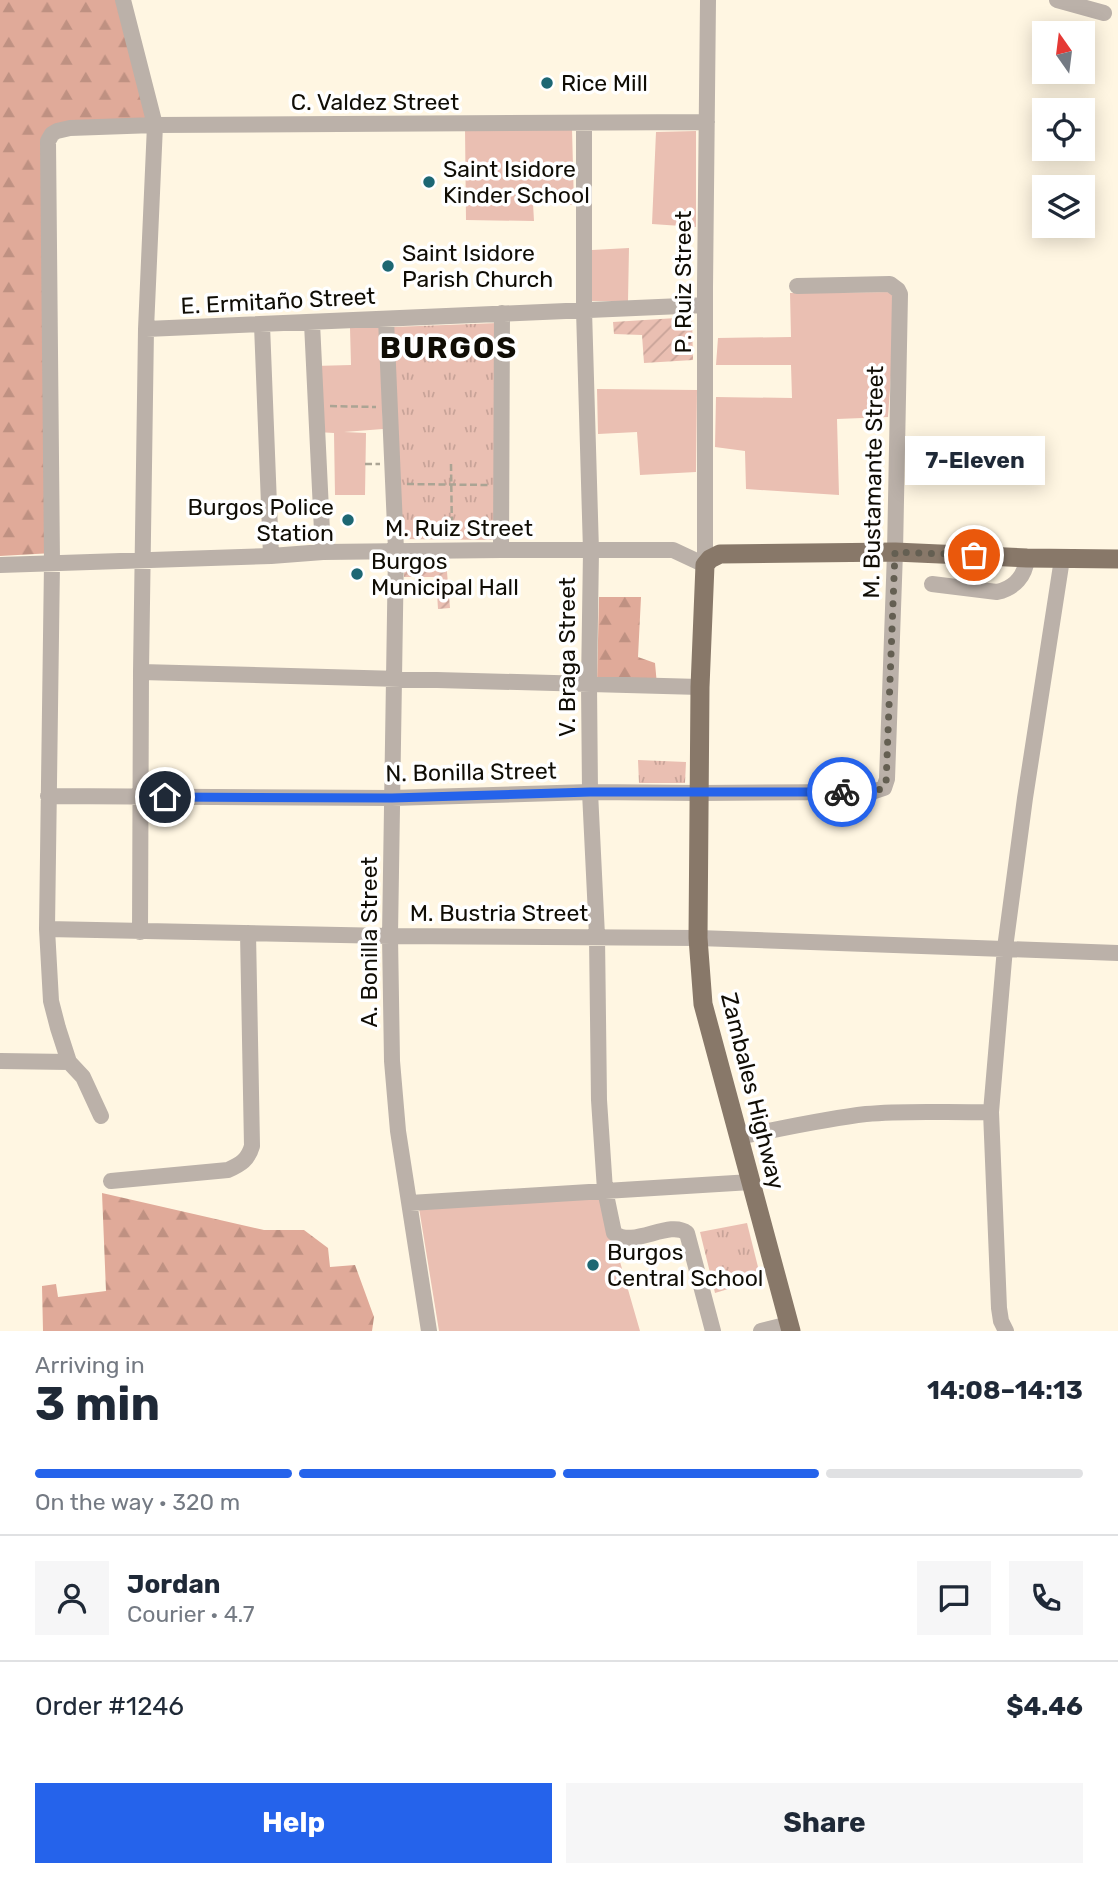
<!DOCTYPE html>
<meta charset="utf-8">
<style>
:root{--surface:#fff;--page:#f6f6f7;--text:#1f2937;--muted:#747a83;--line:#e0e1e3;--accent:#2563eb}
body{margin:0;font-family:Rubik,sans-serif;background:var(--page);color:var(--text);height:100vh;display:flex;flex-direction:column;font-size:26px;white-space:nowrap}
*{box-sizing:border-box;margin:0}
p{font-size:23px;color:var(--muted)}
.icon{flex:none;width:38px;height:38px;fill:none;stroke:currentColor;stroke-width:2;stroke-linecap:round;stroke-linejoin:round}
.map{position:relative;height:1331px;overflow:hidden}
.panel{display:flex;flex-direction:column;background:var(--surface);flex:1}
.panel>*{flex:none}
.needle{width:46px;rotate:346deg}
.controls{position:absolute;left:1032px;top:21px;display:grid;gap:14px}
.controls a{display:grid;place-items:center;width:63px;height:63px;border-radius:0px;background:var(--surface);box-shadow:0 4px 18px #0003;font-size:35px}
.pin{position:absolute;display:grid;place-items:center;width:60px;height:60px;color:#fff;margin:-30px;border:4px solid #fff;border-radius:50%;box-shadow:0 2px 7px #0007}
.courier{position:absolute;display:grid;place-items:center;width:70px;height:70px;margin:-35px;border:5px solid #2563eb;border-radius:50%;background:#fff;color:#222;box-shadow:0 2px 9px #0007}
.bubble{position:absolute;height:49px;border-radius:0px;background:var(--surface);box-shadow:0 4px 18px #0003;font-size:23px;font-weight:700;line-height:49px;text-align:center}
.summary em{font-style:normal;font-weight:700}
.summary div{display:flex;flex-direction:column-reverse}
.summary{display:flex;align-items:center;justify-content:space-between;height:119px;padding:0 35px}
h1{font-size:46px;font-weight:700;line-height:52px}
.bar{display:grid;grid-template-columns:repeat(4,1fr);gap:10px 7px;align-content:center;height:84px;padding:0 35px}
.bar i{height:9px;border-radius:5px;background:var(--line)}
.bar .active{background:var(--accent)}
.bar p{grid-column:span 4}
.line{display:flex;align-items:center;gap:18px;padding:0 35px;border-top:2px solid var(--line)}
.line div{flex:1}
.round{display:grid;place-items:center;flex:none;width:74px;height:74px;border-radius:0px;background:var(--page)}
.cta{display:flex;gap:14px;margin-top:auto;padding:14px 35px}
.cta a{flex:1;height:80px;border-radius:0px;background:var(--accent);color:#fff;font-size:28px;font-weight:700;line-height:80px;text-align:center}
.cta a+a{background:var(--page);color:var(--text)}
.map>svg:first-child{display:block}
.grass{fill:#eabfb2}
.forest{fill:url(#forest-firs)}
.park{fill:url(#park-tufts)}
.garden{fill:url(#garden-furrows)}
.lines{fill:none;stroke-linecap:round;stroke-linejoin:round}
.path{stroke:#aba494;stroke-width:2.5;stroke-dasharray:7 3.5;stroke-linecap:butt}
.minor{stroke:#bbb1a9;stroke-width:16}
.major{stroke:#887869;stroke-width:19}
.done{stroke:#645f52;stroke-width:7;stroke-dasharray:0 12.6}
.route{stroke:#2563eb;stroke-width:9}
.poi-dot{fill:#1d6773;stroke:#fff;stroke-width:2.5}
.labels{text-anchor:middle;dominant-baseline:central;stroke-width:7;stroke-linejoin:round;paint-order:stroke}
.poi-label{font-size:23px;fill:#100d05;stroke:#fff;text-anchor:start}
.street-label{font-size:23px;fill:#100d05;stroke:#fff}
.district-label{font-size:30px;font-weight:bold;letter-spacing:2px;fill:#100d05;stroke:#fff}
</style>
<div class="map">
<svg width="1118" height="1331" viewBox="0 0 1118 1331">
<defs>
<pattern id="forest-firs" width="22" height="20" patternUnits="userSpaceOnUse" patternTransform="scale(1.75)"><rect width="22" height="20" fill="#e0aa99"/><path d="M5 1l3.5 6h-7zM16 11l3.5 6h-7z" fill="#bf9182"/></pattern>
<pattern id="park-tufts" width="24" height="20" patternUnits="userSpaceOnUse" patternTransform="scale(1.75)"><rect width="24" height="20" fill="#eabfb2"/><path d="M3 7l-1-3M5 7V3M7 7l1-3M15 17l-1-3M17 17v-4M19 17l1-3" fill="none" stroke="#c8a398"/></pattern>
<pattern id="garden-furrows" width="10" height="10" patternUnits="userSpaceOnUse" patternTransform="scale(1.75)"><rect width="10" height="10" fill="#eabfb2"/><path d="M-1 1l2-2M0 10L10 0M9 11l2-2" fill="none" stroke="#c8a398"/></pattern>
</defs>
<rect width="100%" height="100%" fill="#fff6e2"/>
<path class="grass" d="M 465,128 L 572,129 L 574,205 L 533,203 L 534,221 L 466,220 Z
M 696,131 L 696,227 L 652,224 L 656,132 Z
M 629,248 L 628,301 L 592,301 L 592,250 Z
M 897,292 L 888,417 L 837,419 L 839,495 L 746,489 L 745,451 L 715,447 L 716,397 L 792,398 L 791,365 L 716,365 L 718,338 L 791,337 L 790,293 Z
M 380,327 L 383,429 L 344,432 L 366,433 L 365,495 L 335,495 L 334,433 L 317,432 L 314,366 L 351,365 L 350,328 Z
M 597,389 L 697,390 L 696,472 L 640,475 L 637,432 L 598,434 Z
M 601,1196 L 640,1331 L 439,1331 L 419,1208 Z"/>
<path class="forest" d="M 0,0 L 121,0 L 155,125 L 49,127 L 53,553 L 0,556 Z
M 599,597 L 641,597 L 638,657 L 655,663 L 657,685 L 597,684 Z
M 102,1193 L 264,1230 L 304,1230 L 328,1248 L 330,1267 L 355,1265 L 374,1317 L 372,1331 L 43,1331 L 42,1286 L 56,1284 L 58,1297 L 106,1291 Z"/>
<path class="park" d="M 498,323 L 495,540 L 401,539 L 393,327 Z
M 638,760 L 686,762 L 685,783 L 639,783 Z
M 747,1223 L 761,1279 L 715,1293 L 700,1232 Z"/>
<path class="garden" d="M 692,317 L 693,360 L 644,363 L 642,335 L 614,334 L 613,322 Z
M 404,560 L 446,560 L 450,608 L 438,609 L 436,577 L 404,577 Z"/>
<g class="lines">
<path class="path" d="M 330,406 L 376,407
M 365,464 L 380,464
M 451,464 L 452,536
M 407,484 L 488,485"/>
<path class="minor" d="M 123,0 L 155,125 L 146,329 L 141,672 L 140,932
M 1057,0 L 1104,13
M 584,124 L 584,310 L 591,551 L 589,684 L 590,792 L 597,936 L 599,1100 L 605,1190 L 614,1233 C 633,1249 669,1219 687,1233 L 713,1331
M 386,319 L 396,550 L 390,936 L 392,1061 L 398,1131 L 429,1331
M 312,323 L 323,552
M 262,325 L 271,556
M 146,329 L 705,305
M 501,550 L 502,313
M 0,565 L 271,556 L 323,552 L 501,550 L 673,550 L 705,565 L 705,287 L 708,0
M 932,584 L 997,592 C 1015,588 1025,576 1027,558
M 141,672 L 700,687
M 48,796 L 392,798 L 590,792 L 700,793 L 861,792 L 872,792 L 884,788 L 887,779 L 895,552 L 900,294 L 898,290 L 890,284 L 797,286
M 47,929 L 390,936 L 698,938 L 1118,953
M 0,1061 L 69,1062
M 101,1116 L 83,1077 L 69,1062 L 58,1028 L 51,1001 L 47,929 L 52,563 L 48,141 L 52,134 L 57,131 L 70,128 L 155,125 L 707,122
M 738,1137 C 780,1129 823,1119 866,1114 C 908,1110 950,1113 991,1112
M 111,1181 L 228,1170 C 241,1164 248,1160 252,1146 L 248,933
M 410,1203 L 751,1182
M 761,1331 L 789,1324
M 1006,1331 L 1001,1321 L 999,1308 L 991,1112 L 1005,948 L 1025,798 L 1062,559"/>
<path class="major" d="M 791,1331 L 703,1004 L 698,938 L 700,687 L 705,565 L 710,559 L 720,554 L 895,552 L 1027,558 L 1118,559"/>
</g>
<g class="lines">
<path class="done" d="M 842,792 C 856,792 877,796 886,784 L 895,552 L 974,555"/>
<path class="route" d="M 165,797 L 392,798 L 590,792 L 842,792"/>
</g>
<g class="poi-dot">
<circle cx="547" cy="83" r="7"/>
<circle cx="429" cy="182" r="7"/>
<circle cx="388" cy="266" r="7"/>
<circle cx="348" cy="520" r="7"/>
<circle cx="357" cy="574" r="7"/>
<circle cx="593" cy="1265" r="7"/>
</g>
<g class="labels">
<g class="poi-label">
<text x="561" y="83">Rice Mill</text>
<text x="443" y="169">Saint Isidore<tspan x="443" dy="26">Kinder School</tspan></text>
<text x="402" y="253">Saint Isidore<tspan x="402" dy="26">Parish Church</tspan></text>
<text x="334" y="507" text-anchor="end">Burgos Police<tspan x="334" dy="26">Station</tspan></text>
<text x="371" y="561">Burgos<tspan x="371" dy="26">Municipal Hall</tspan></text>
<text x="607" y="1252">Burgos<tspan x="607" dy="26">Central School</tspan></text>
</g>
<g class="street-label">
<text x="375" y="102">C. Valdez Street</text>
<text transform="translate(683 282) rotate(-90)">P. Ruiz Street</text>
<text transform="translate(278 301) rotate(-3)">E. Ermitaño Street</text>
<text transform="translate(873 482) rotate(-89)">M. Bustamante Street</text>
<text x="459" y="528">M. Ruiz Street</text>
<text transform="translate(567 657) rotate(-90)">V. Braga Street</text>
<text transform="translate(471 772) rotate(-1)">N. Bonilla Street</text>
<text x="499" y="913">M. Bustria Street</text>
<text transform="translate(369 942) rotate(-90)">A. Bonilla Street</text>
<text transform="translate(753 1091) rotate(76)">Zambales Highway</text>
</g>
<g class="district-label">
<text x="449" y="348">BURGOS</text>
</g>
</g>
</svg>
<div class="controls">
<a><svg class="needle" viewBox="-14 -14 28 28"><path d="M0-13l5 13h-10z" fill="#e53935"/><path d="M0 13l5-13h-10z" fill="#747a83"/></svg></a>
<a><svg class="icon" aria-label="locate" viewBox="0 0 24 24"><circle cx="12" cy="12" r="6"/><path d="M12 2v4M12 18v4M2 12h4M18 12h4"/></svg></a>
<a><svg class="icon" aria-label="layers" viewBox="0 0 24 24"><path d="M12 4l9 5-9 5-9-5zM3 14l9 5 9-5"/></svg></a>
</div>
<div class="pin" style="left:974px;top:555px;background:#ea580c"><svg class="icon" aria-label="bag" viewBox="0 0 24 24"><path d="M5 8h14l-1 12H6zM9 8a3 3 0 0 1 6 0"/></svg></div>
<div class="pin" style="left:165px;top:797px;background:#1f2937"><svg class="icon" aria-label="home" viewBox="0 0 24 24"><path d="M3 11l9-7 9 7M6 9v11h12V9"/></svg></div>
<div class="courier" style="left:842px;top:792px"><svg class="icon" aria-label="bike" viewBox="0 0 24 24"><circle cx="6" cy="16" r="4"/><circle cx="18" cy="16" r="4"/><path d="M6 16l4-8h5l3 8M10 8l3 8H6M13 5h3"/></svg></div>
<div class="bubble" style="left:905px;top:436px;width:140px">7-Eleven</div>
</div>
<section class="panel">
<div class="summary"><div><h1>3 min</h1><p>Arriving in</p></div><em>14:08–14:13</em></div>
<div class="bar"><i class="active"></i><i class="active"></i><i class="active"></i><i></i><p>On the way · 320 m</p></div>
<div class="line" style="height:126px"><a class="round"><svg class="icon" aria-label="person" viewBox="0 0 24 24"><circle cx="12" cy="8" r="4"/><path d="M4 21q1-7 8-7t8 7"/></svg></a><div><b>Jordan</b><p>Courier · 4.7</p></div><a class="round"><svg class="icon" aria-label="chat" viewBox="0 0 24 24"><path d="M4 5h16v11H9l-5 4z"/></svg></a><a class="round"><svg class="icon" aria-label="phone" viewBox="0 0 24 24"><path d="M5 4h4l2 5-3 2q2 4 5 5l2-3 5 2v4C11 20 4 13 5 4z"/></svg></a></div>
<div class="line" style="height:91px"><div>Order #1246</div><b>$4.46</b></div>
<div class="cta"><a>Help</a><a>Share</a></div>
</section>
